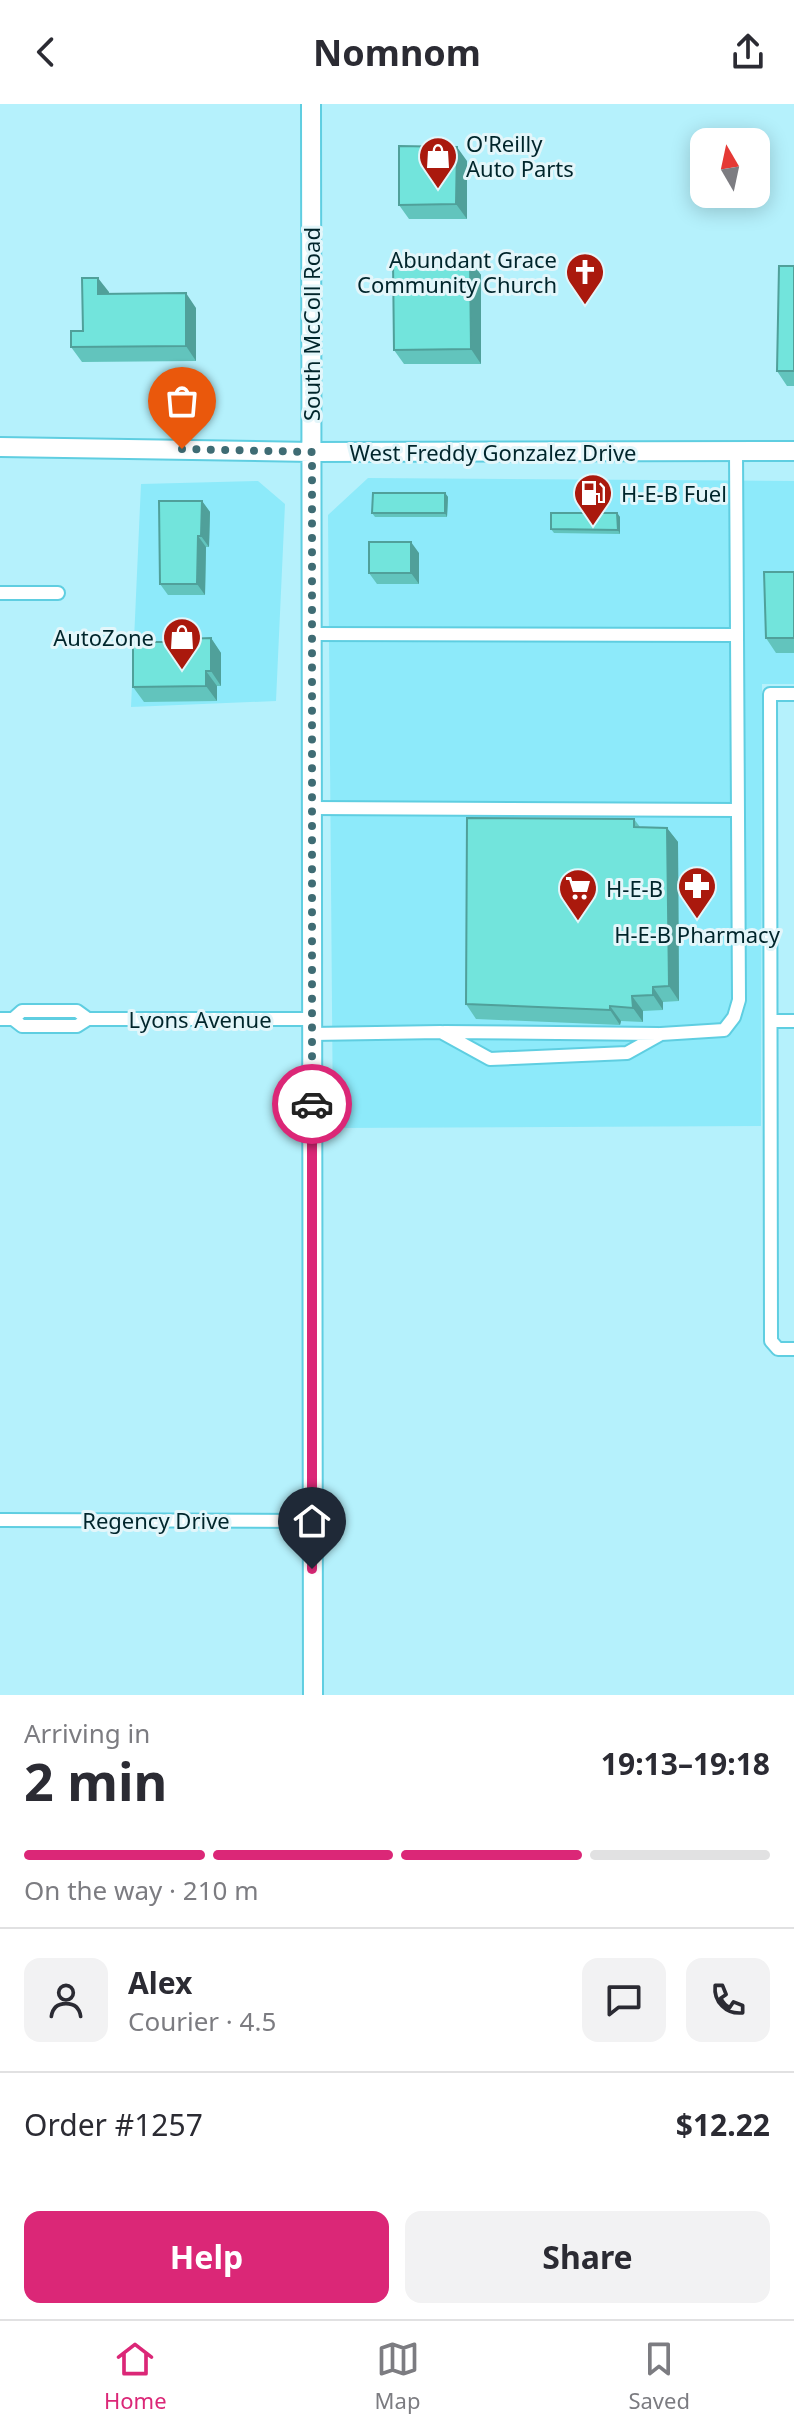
<!DOCTYPE html>
<meta charset="utf-8">
<style>
:root{--surface:#fff;--page:#f2f2f3;--text:#2b2b33;--muted:#7c7c81;--line:#e1e1e2;--accent:#db2777}
body{margin:0;font-family:"Noto Sans",sans-serif;background:var(--page);color:var(--text);height:100vh;display:flex;flex-direction:column;font-size:30px;white-space:nowrap}
*{box-sizing:border-box;margin:0}
p{font-size:26px;color:var(--muted)}
.icon{flex:none;width:44px;height:44px;fill:none;stroke:currentColor;stroke-width:2;stroke-linecap:round;stroke-linejoin:round}
.map{position:relative;height:1591px;overflow:hidden}
.details{display:flex;flex-direction:column;background:var(--surface);flex:1}
.details>*{flex:none}
.needle{width:52px;rotate:351deg}
.fabs{position:absolute;left:690px;top:24px;display:grid;gap:16px}
.fabs a{display:grid;place-items:center;width:80px;height:80px;border-radius:16px;background:var(--surface);box-shadow:0 4px 20px #0003;font-size:40px}
.pin{position:absolute;display:grid;place-items:center;width:68px;height:68px;color:#fff;margin:-82px -34px;border-radius:50% 50% 50% 0;rotate:-45deg;box-shadow:0 0 8px #0007}
.pin .icon{rotate:45deg}
.courier{position:absolute;display:grid;place-items:center;width:80px;height:80px;margin:-40px;border:6px solid #db2777;border-radius:50%;background:#fff;color:#222;box-shadow:0 2px 10px #0007}
.overview em{font-style:normal;font-weight:700}
.overview div{display:flex;flex-direction:column-reverse}
.overview{display:flex;align-items:center;justify-content:space-between;height:136px;padding:0 24px}
h1{font-size:52px;font-weight:700;line-height:60px}
.bar{display:grid;grid-template-columns:repeat(4,1fr);gap:12px 8px;align-content:center;height:96px;padding:0 24px}
.bar i{height:10px;border-radius:6px;background:var(--line)}
.bar .current{background:var(--accent)}
.bar p{grid-column:span 4}
.line{display:flex;align-items:center;gap:20px;padding:0 24px;border-top:2px solid var(--line)}
.line div{flex:1}
.round{display:grid;place-items:center;flex:none;width:84px;height:84px;border-radius:16px;background:var(--page)}
.action{display:flex;gap:16px;margin-top:auto;padding:16px 24px}
.action a{flex:1;height:92px;border-radius:16px;background:var(--accent);color:#fff;font-size:32px;font-weight:700;line-height:92px;text-align:center}
.action a+a{background:var(--page);color:var(--text)}
header{display:flex;justify-content:space-between;align-items:center;height:104px;padding:0 24px;background:var(--surface);font-size:36px;font-weight:700}
.tabs{display:flex;justify-content:space-around;align-items:center;height:112px;border-top:2px solid var(--line);background:var(--surface);font-size:22px;color:var(--muted)}
.tabs a{display:grid;justify-items:center;gap:4px}
.tabs .current{color:var(--accent)}
.map>svg:first-child{display:block}
.built{fill:#8deafa}
.lines{fill:none;stroke-linecap:round;stroke-linejoin:round}
.street-casing{stroke:#5fcee1;stroke-width:16}
.secondary-casing{stroke:#5fcee1;stroke-width:22}
.street{stroke:#fff;stroke-width:12}
.secondary{stroke:#fff;stroke-width:18}
.wall{fill:#62c4bd}
.shaded-wall{fill:#50a09a}
.building{fill:#72e4dc;stroke:#50a09a;stroke-width:2}
.done{stroke:#3f6c74;stroke-width:8;stroke-dasharray:0 14.4}
.route{stroke:#db2777;stroke-width:10}
.labels{text-anchor:middle;dominant-baseline:central;stroke-width:6;stroke-linejoin:round;paint-order:stroke}
.poi-label{font-size:22px;fill:#00252b;stroke:#e3f6fa;text-anchor:start}
.street-label{font-size:22px;fill:#00252b;stroke:#e3f6fa}
</style>
<header><svg class="icon" aria-label="back" viewBox="0 0 24 24"><path d="M15 5l-7 7 7 7"/></svg>Nomnom<svg class="icon" aria-label="share" viewBox="0 0 24 24"><path d="M12 15V3M7 8l5-5 5 5M5 13v7h14v-7"/></svg></header>
<div class="map">
<svg width="794" height="1591" viewBox="0 0 794 1591">
<rect width="100%" height="100%" fill="#b5f1fc"/>
<path class="built" d="M 368,374 L 794,377 L 794,580 L 762,580 L 761,1022 L 333,1024 L 328,411 Z
M 258,377 L 285,400 L 276,597 L 131,603 L 141,380 Z"/>
<g class="lines">
<g class="street-casing">
<path id="street" d="M 0,489 L 58,489
M 312,530 L 737,531
M 794,590 L 770,590 L 771,1237 L 778,1245 L 794,1245
M 312,704 L 738,706
M 0,915 L 13,915 L 22,907 L 77,907 L 88,915
M 13,915 L 22,922 L 77,922 L 88,915 L 312,915
M 771,917 L 794,917
M 444,928 L 658,930
M 312,930 L 441,928 L 490,955 L 627,949 L 661,930 L 724,926 L 734,913 L 739,896 L 736,347
M 0,1416 L 312,1417"/>
</g>
<g class="secondary-casing">
<path id="secondary" d="M 311,0 L 313,1591
M 0,343 L 312,348 L 794,347"/>
</g>
<use href="#street" class="street"/>
<use href="#secondary" class="secondary"/>
</g>
<path class="wall" d="M 467,57 L 467,115 L 409,115 L 399,101 Z
M 470,156 L 481,171 L 481,260 L 404,260 L 394,246 Z
M 794,162 L 794,282 L 787,282 L 777,267 Z
M 109,188 L 109,190 L 196,204 L 196,257 L 82,258 L 71,243 Z
M 445,389 L 448,393 L 447,413 L 375,413 L 372,409 Z
M 202,397 L 210,408 L 209,443 L 206,443 L 205,491 L 168,491 L 160,480 Z
M 617,409 L 620,413 L 620,430 L 554,429 L 551,425 Z
M 419,449 L 419,480 L 377,480 L 369,469 Z
M 794,468 L 794,549 L 776,549 L 766,534 Z
M 211,534 L 221,549 L 221,582 L 217,582 L 217,597 L 144,598 L 133,583 L 184,538 Z
M 634,715 L 640,723 L 667,724 L 678,738 L 679,897 L 663,898 L 663,906 L 643,907 L 643,918 L 621,917 L 620,921 L 476,915 L 466,900 Z"/>
<path class="shaded-wall" d="M 457,43 L 467,57 L 467,115 L 456,100 Z
M 470,156 L 481,171 L 481,260 L 471,245 Z
M 98,174 L 109,188 L 109,205 L 98,190 Z
M 186,189 L 196,204 L 196,257 L 186,242 Z
M 445,389 L 448,393 L 447,413 L 445,409 Z
M 202,397 L 210,408 L 209,443 L 201,432 Z
M 617,409 L 620,413 L 620,430 L 618,426 Z
M 198,432 L 206,443 L 205,491 L 197,480 Z
M 411,438 L 419,449 L 419,480 L 411,469 Z
M 211,534 L 221,549 L 221,582 L 211,567 Z
M 206,567 L 217,582 L 217,597 L 206,582 Z
M 667,724 L 678,738 L 679,897 L 669,882 Z
M 653,883 L 663,898 L 663,906 L 653,891 Z
M 632,892 L 643,907 L 643,918 L 633,904 Z
M 610,902 L 621,917 L 620,921 L 610,906 Z"/>
<path class="building" d="M 399,42 L 457,43 L 456,100 L 399,101 Z
M 470,156 L 471,245 L 394,246 L 393,157 Z
M 779,162 L 794,162 L 794,267 L 777,267 Z
M 82,174 L 98,174 L 98,190 L 186,189 L 186,242 L 71,243 L 71,227 L 83,227 Z
M 373,389 L 445,389 L 445,409 L 372,409 Z
M 159,397 L 202,397 L 201,432 L 198,432 L 197,480 L 160,480 Z
M 551,409 L 617,409 L 618,426 L 551,425 Z
M 369,438 L 411,438 L 411,469 L 369,469 Z
M 764,468 L 794,468 L 794,534 L 766,534 Z
M 211,534 L 211,567 L 206,567 L 206,582 L 133,583 L 133,538 L 184,538 L 184,535 Z
M 467,714 L 634,715 L 634,723 L 667,724 L 669,882 L 653,883 L 653,891 L 632,892 L 633,904 L 610,902 L 610,906 L 466,900 Z"/>
<g class="lines">
<path class="done" d="M 182,345 L 312,348 L 312,1000"/>
<path class="route" d="M 312,1000 L 312,1465"/>
</g>
<defs>
<g id="shop-pin" transform="scale(2)"><path d="M0 17L-7.5 6A9.5 9.5 0 1 1 7.5 6Z" fill="#aa190d" stroke="#e3f6fa"/><path d="M-5-2.5h2.3a2.7 3.5 0 0 1 5.4 0H5L5.5 6h-11ZM-1.5-2.5h3a1.5 2.3 0 0 0-3 0Z" fill="#fff"/></g>
<g id="church-pin" transform="scale(2)"><path d="M0 17L-7.5 6A9.5 9.5 0 1 1 7.5 6Z" fill="#aa190d" stroke="#e3f6fa"/><path d="M-1.2-6h2.4v3.5h3.3v2.4h-3.3V6h-2.4V-.1h-3.3v-2.4h3.3Z" fill="#fff"/></g>
<g id="fuel-pin" transform="scale(2)"><path d="M0 17L-7.5 6A9.5 9.5 0 1 1 7.5 6Z" fill="#aa190d" stroke="#e3f6fa"/><path d="M-5.5-6h7V0h2V4h1.3V-2.5L3-4.5l.8-.8L6-3V5H2.5V1h-1V6h-7ZM-4.2-4.7v3.2H.2V-4.7Z" fill="#fff"/></g>
<g id="pharmacy-pin" transform="scale(2)"><path d="M0 17L-7.5 6A9.5 9.5 0 1 1 7.5 6Z" fill="#aa190d" stroke="#e3f6fa"/><path d="M-2-6h4v4h4v4h-4v4h-4v-4h-4v-4h4Z" fill="#fff"/></g>
<g id="supermarket-pin" transform="scale(2)"><path d="M0 17L-7.5 6A9.5 9.5 0 1 1 7.5 6Z" fill="#aa190d" stroke="#e3f6fa"/><path d="M-6-5.5h2.5l.6 2H6L4.5 2H-2.5L-4.4-4H-6ZM-1.5 3.2a1.3 1.3 0 1 0 .1 0ZM3 3.2a1.3 1.3 0 1 0 .1 0Z" fill="#fff"/></g>
</defs>
<g fill-rule="evenodd">
<use href="#shop-pin" x="438" y="52"/>
<use href="#church-pin" x="585" y="168"/>
<use href="#fuel-pin" x="593" y="389"/>
<use href="#shop-pin" x="182" y="533"/>
<use href="#pharmacy-pin" x="697" y="782"/>
<use href="#supermarket-pin" x="578" y="784"/>
</g>
<g class="labels">
<g class="poi-label">
<text x="466" y="39">O'Reilly<tspan x="466" dy="25">Auto Parts</tspan></text>
<text x="557" y="155" text-anchor="end">Abundant Grace<tspan x="557" dy="25">Community Church</tspan></text>
<text x="621" y="389">H-E-B Fuel</text>
<text x="154" y="533" text-anchor="end">AutoZone</text>
<text x="606" y="784">H-E-B</text>
<text x="697" y="830" text-anchor="middle">H-E-B Pharmacy</text>
</g>
<g class="street-label">
<text transform="translate(311 220) rotate(-90)">South McColl Road</text>
<text x="493" y="348">West Freddy Gonzalez Drive</text>
<text x="200" y="915">Lyons Avenue</text>
<text x="156" y="1416">Regency Drive</text>
</g>
</g>
</svg>
<div class="fabs">
<a><svg class="needle" viewBox="-14 -14 28 28"><path d="M0-13l5 13h-10z" fill="#e53935"/><path d="M0 13l5-13h-10z" fill="#7c7c81"/></svg></a>
</div>
<div class="pin" style="left:182px;top:345px;background:#ea580c"><svg class="icon" aria-label="bag" viewBox="0 0 24 24"><path d="M5 8h14l-1 12H6zM9 8a3 3 0 0 1 6 0"/></svg></div>
<div class="pin" style="left:312px;top:1465px;background:#1f2937"><svg class="icon" aria-label="home" viewBox="0 0 24 24"><path d="M3 11l9-7 9 7M6 9v11h12V9"/></svg></div>
<div class="courier" style="left:312px;top:1000px"><svg class="icon" aria-label="car" viewBox="0 0 24 24"><path d="M5 17H2v-5l4-1 3-4h7l3 4 3 1v5h-3M9 17h6M6 11h13"/><circle cx="7" cy="17" r="2"/><circle cx="17" cy="17" r="2"/></svg></div>
</div>
<section class="details">
<div class="overview"><div><h1>2 min</h1><p>Arriving in</p></div><em>19:13–19:18</em></div>
<div class="bar"><i class="current"></i><i class="current"></i><i class="current"></i><i></i><p>On the way · 210 m</p></div>
<div class="line" style="height:144px"><a class="round"><svg class="icon" aria-label="person" viewBox="0 0 24 24"><circle cx="12" cy="8" r="4"/><path d="M4 21q1-7 8-7t8 7"/></svg></a><div><b>Alex</b><p>Courier · 4.5</p></div><a class="round"><svg class="icon" aria-label="chat" viewBox="0 0 24 24"><path d="M4 5h16v11H9l-5 4z"/></svg></a><a class="round"><svg class="icon" aria-label="phone" viewBox="0 0 24 24"><path d="M5 4h4l2 5-3 2q2 4 5 5l2-3 5 2v4C11 20 4 13 5 4z"/></svg></a></div>
<div class="line" style="height:104px"><div>Order #1257</div><b>$12.22</b></div>
<div class="action"><a>Help</a><a>Share</a></div>
</section>
<nav class="tabs">
<a class="current"><svg class="icon" aria-label="home" viewBox="0 0 24 24"><path d="M3 11l9-7 9 7M6 9v11h12V9"/></svg>Home</a>
<a><svg class="icon" aria-label="map" viewBox="0 0 24 24"><path d="M3 6l6-2 6 2 6-2v14l-6 2-6-2-6 2zM9 4v14M15 6v14"/></svg>Map</a>
<a><svg class="icon" aria-label="saved" viewBox="0 0 24 24"><path d="M7 4h10v16l-5-4-5 4z"/></svg>Saved</a>
</nav>
